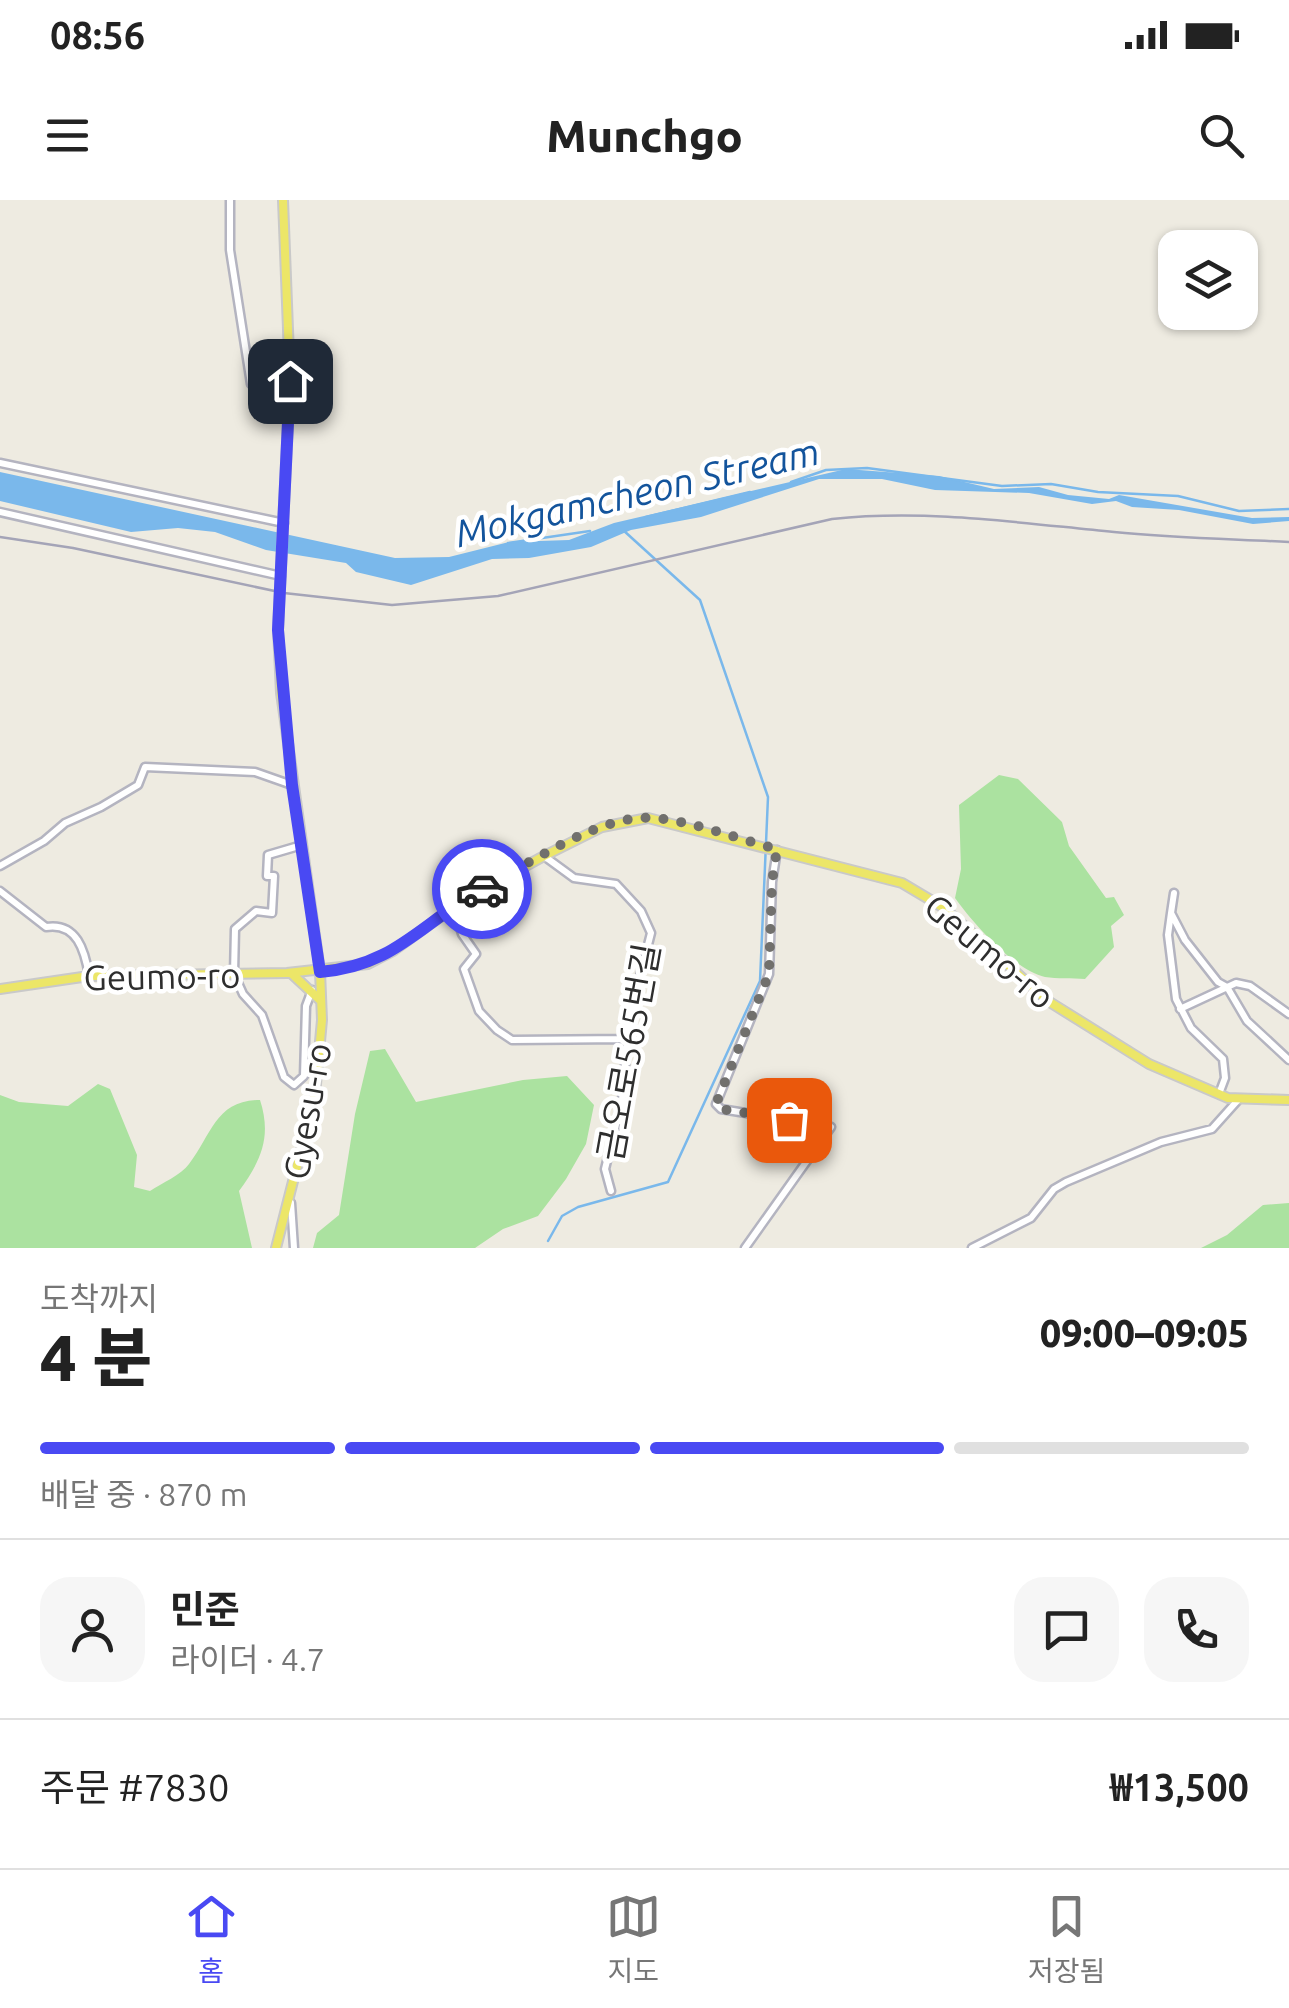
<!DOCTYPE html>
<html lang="ko">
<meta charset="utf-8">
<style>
:root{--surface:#fff;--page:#f6f6f6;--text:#222;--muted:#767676;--line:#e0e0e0;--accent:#4949f3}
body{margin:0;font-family:Ubuntu,"Noto Sans KR",sans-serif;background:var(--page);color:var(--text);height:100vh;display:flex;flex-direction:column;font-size:38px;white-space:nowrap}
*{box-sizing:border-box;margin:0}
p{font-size:32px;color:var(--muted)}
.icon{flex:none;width:55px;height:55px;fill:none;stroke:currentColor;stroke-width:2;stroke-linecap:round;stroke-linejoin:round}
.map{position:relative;height:1048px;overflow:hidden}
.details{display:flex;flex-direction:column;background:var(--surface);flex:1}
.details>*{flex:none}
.controls{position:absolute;left:1158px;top:30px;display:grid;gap:20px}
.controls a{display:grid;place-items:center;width:100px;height:100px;border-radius:20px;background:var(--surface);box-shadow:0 2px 8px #0004;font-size:50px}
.pin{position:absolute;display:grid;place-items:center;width:85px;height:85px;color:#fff;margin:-42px;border-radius:20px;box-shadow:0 5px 15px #0006}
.courier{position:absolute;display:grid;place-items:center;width:100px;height:100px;margin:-50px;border:8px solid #4949f3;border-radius:50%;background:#fff;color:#222;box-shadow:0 2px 12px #0007}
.headline em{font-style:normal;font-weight:800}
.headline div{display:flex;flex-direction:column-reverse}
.headline{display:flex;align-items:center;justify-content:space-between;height:170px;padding:0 40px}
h1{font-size:65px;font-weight:800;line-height:75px}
.bar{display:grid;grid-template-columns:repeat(4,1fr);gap:15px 10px;align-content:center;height:120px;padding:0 40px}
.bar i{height:12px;border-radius:8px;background:var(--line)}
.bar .current{background:var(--accent)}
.bar p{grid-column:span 4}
.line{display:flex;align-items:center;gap:25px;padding:0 40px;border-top:2px solid var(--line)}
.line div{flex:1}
.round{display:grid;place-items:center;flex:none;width:105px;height:105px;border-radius:30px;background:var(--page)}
.status{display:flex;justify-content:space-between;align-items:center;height:70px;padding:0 50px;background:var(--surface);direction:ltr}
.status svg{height:28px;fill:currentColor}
header{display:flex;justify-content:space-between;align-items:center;height:130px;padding:0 40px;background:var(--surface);font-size:45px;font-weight:800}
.dock{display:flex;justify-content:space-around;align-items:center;height:140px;border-top:2px solid var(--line);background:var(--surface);font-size:28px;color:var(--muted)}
.dock a{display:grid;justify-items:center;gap:5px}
.dock .current{color:var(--accent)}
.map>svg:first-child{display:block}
.green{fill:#abe2a0}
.water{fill:#7ab8eb}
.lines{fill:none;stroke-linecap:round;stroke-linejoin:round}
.stream{stroke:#7ab8eb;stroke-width:2.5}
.minor-casing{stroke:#b4b4c0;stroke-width:11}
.major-casing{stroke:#c9c9c9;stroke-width:12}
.minor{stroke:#fff;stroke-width:6}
.major{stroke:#ece668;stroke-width:8}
.rail{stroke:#a4a4b7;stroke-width:2.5}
.done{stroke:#71706d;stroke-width:10;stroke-dasharray:0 18}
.route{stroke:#4949f3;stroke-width:12}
.labels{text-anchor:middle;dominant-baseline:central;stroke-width:9;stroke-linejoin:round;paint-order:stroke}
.street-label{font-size:35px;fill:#2e2e2e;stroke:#fff}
.water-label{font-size:38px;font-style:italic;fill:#13549c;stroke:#fff}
</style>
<div class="status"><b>08:56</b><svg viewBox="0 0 49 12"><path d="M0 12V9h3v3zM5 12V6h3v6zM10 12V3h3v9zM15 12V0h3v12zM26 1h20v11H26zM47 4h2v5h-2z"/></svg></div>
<header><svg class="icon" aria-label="menu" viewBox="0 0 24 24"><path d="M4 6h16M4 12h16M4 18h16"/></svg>Munchgo<svg class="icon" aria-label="search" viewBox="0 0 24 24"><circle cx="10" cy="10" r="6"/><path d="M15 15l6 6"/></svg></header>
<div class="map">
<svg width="1289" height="1048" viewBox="0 0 1289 1048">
<rect width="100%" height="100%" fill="#eeebe1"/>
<path class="green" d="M 999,575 L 1018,579 L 1062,622 L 1069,646 L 1106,698 L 1114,697 L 1124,715 L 1111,726 L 1114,747 L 1085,779 C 1072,778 1057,779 1045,777 C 1014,770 973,723 955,698 L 961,669 L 959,605 Z
M 385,849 L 416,902 L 523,880 L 567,876 L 594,905 L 586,944 L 566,979 L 538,1016 L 503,1029 L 475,1048 L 313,1048 L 317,1033 L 339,1015 L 355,914 L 370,851 Z
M 98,884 L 110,889 L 137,955 L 134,987 L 150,991 C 162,983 181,975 189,964 C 212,934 216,900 260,900 C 272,937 261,961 239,991 L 252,1048 L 0,1048 L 0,895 L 19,902 L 68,906 Z
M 1289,1003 L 1289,1048 L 1201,1048 L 1227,1035 L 1263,1005 Z"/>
<path class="water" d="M 846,269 L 939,276 L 994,289 L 1039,287 L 1068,295 L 1109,299 L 1119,295 L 1252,318 L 1289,317 L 1289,321 L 1253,324 L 1179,310 L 1132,307 L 1116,301 L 1092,304 L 1029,293 L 935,290 L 882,279 L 819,279 L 701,317 L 631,330 L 591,347 L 529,358 L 492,359 L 411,385 L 356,372 L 346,363 L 266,350 L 215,332 L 178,328 L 131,332 L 0,301 L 0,272 L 395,358 L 449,357 L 509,342 L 569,340 L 614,323 Z"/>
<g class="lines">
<path class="stream" d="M 791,282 L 826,270 L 867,268 L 1002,286 L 1051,284 L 1098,292 L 1178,296 L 1239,311 L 1289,309
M 646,317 L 750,292
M 508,343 L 590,331
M 548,1041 L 562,1016 L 578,1007 L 668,982 L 760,781 L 768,597 L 700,400 L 623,330"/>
<g class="minor-casing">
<path id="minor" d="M 230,0 L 230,50 L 251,184 L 290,181
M 0,263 L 284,323
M 0,312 L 281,376
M 302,645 L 268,655 L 267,676 L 274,676 L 272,713 L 256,711 L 235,729 L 234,774 L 243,794 L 262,815 L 284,877 L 294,885 L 304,876 L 306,806 L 312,790
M 544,656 L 574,678 L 616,684 L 641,711 L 651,733 L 629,819 L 622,900 L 605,969 L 611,991
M 0,666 L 44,641 L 65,623 L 101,607 L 138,585 L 145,567 L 255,572 L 292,585
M 0,691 L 46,727 C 77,722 85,751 89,776
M 1174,693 L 1171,713 L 1185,740 L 1218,782 L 1227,787 L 1247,821 L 1289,860
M 454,707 L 462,734 L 476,754 L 464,769 L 479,811 L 497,830 L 512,840 L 626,839
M 1171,713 L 1168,735 L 1176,799 L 1191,828 L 1223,859 L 1225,878 L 1219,894
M 1180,809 L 1236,783 L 1250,786 L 1289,814
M 291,1003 L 294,1048
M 745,1048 L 831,927 L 721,909 L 716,904 L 769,774 L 772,682 L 777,650
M 972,1048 L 1031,1018 L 1054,989 L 1066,982 L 1161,942 L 1212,929 L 1238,900"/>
</g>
<g class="major-casing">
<path id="major" d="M 291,773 L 320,800
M 0,789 L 89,776 L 287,773 L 368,764 L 393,751 L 465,699 L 544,656 L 602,627 L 648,618 L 902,683 L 944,708 L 1048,801 L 1149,864 L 1228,898 L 1289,900
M 276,1048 L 315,895 L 322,820 L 320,771 L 281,493 L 278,429 L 290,181 L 283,0"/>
</g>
<use href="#minor" class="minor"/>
<use href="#major" class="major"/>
<path class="rail" d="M 0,337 L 73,348 L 284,393 L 392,405 L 498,396 L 832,319 C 927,309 1019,323 1114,332 C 1172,338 1231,339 1289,342"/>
</g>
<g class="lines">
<path class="done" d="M 482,689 C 529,664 601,613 655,618 C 696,622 737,639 777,649 L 772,682 L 769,774 L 716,904 L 721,909 L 789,920"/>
<path class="route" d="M 290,181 L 278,430 L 292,585 L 320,772 C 395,766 421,723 482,689"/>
</g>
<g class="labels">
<g class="street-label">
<text transform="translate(990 751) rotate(40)">Geumo-ro</text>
<text transform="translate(162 776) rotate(-1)">Geumo-ro</text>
<text transform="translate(628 852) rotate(-80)">금오로565번길</text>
<text transform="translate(307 911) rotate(-80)">Gyesu-ro</text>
</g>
<g class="water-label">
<text transform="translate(637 292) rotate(-13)">Mokgamcheon Stream</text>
</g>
</g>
</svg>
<div class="controls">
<a><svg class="icon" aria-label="layers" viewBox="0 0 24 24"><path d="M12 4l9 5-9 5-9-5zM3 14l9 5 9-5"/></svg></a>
</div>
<div class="pin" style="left:789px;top:920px;background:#ea580c"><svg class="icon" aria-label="bag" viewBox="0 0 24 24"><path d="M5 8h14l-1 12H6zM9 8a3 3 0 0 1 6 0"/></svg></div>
<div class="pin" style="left:290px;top:181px;background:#1f2937"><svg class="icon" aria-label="home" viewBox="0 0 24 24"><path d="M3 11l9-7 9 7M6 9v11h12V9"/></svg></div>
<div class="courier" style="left:482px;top:689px"><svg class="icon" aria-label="car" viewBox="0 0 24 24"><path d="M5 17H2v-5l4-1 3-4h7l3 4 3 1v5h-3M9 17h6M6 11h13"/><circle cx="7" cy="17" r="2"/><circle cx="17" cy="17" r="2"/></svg></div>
</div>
<section class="details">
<div class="headline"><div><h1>4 분</h1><p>도착까지</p></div><em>09:00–09:05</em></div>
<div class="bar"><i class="current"></i><i class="current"></i><i class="current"></i><i></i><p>배달 중 · 870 m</p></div>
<div class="line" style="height:180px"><a class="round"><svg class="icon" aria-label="person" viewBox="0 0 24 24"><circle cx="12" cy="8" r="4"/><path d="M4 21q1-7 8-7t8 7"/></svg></a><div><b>민준</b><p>라이더 · 4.7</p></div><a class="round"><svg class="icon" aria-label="chat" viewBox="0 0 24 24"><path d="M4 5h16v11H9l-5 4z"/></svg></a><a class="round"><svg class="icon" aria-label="phone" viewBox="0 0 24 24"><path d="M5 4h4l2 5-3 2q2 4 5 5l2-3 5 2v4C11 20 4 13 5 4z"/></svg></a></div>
<div class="line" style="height:130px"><div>주문 #7830</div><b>₩13,500</b></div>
</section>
<nav class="dock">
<a class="current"><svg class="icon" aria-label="home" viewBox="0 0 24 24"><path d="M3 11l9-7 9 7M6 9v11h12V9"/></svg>홈</a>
<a><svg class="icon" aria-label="map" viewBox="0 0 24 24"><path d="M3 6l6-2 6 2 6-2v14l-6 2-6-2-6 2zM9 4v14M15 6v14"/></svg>지도</a>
<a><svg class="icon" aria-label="saved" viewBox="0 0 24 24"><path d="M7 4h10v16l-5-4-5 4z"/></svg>저장됨</a>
</nav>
